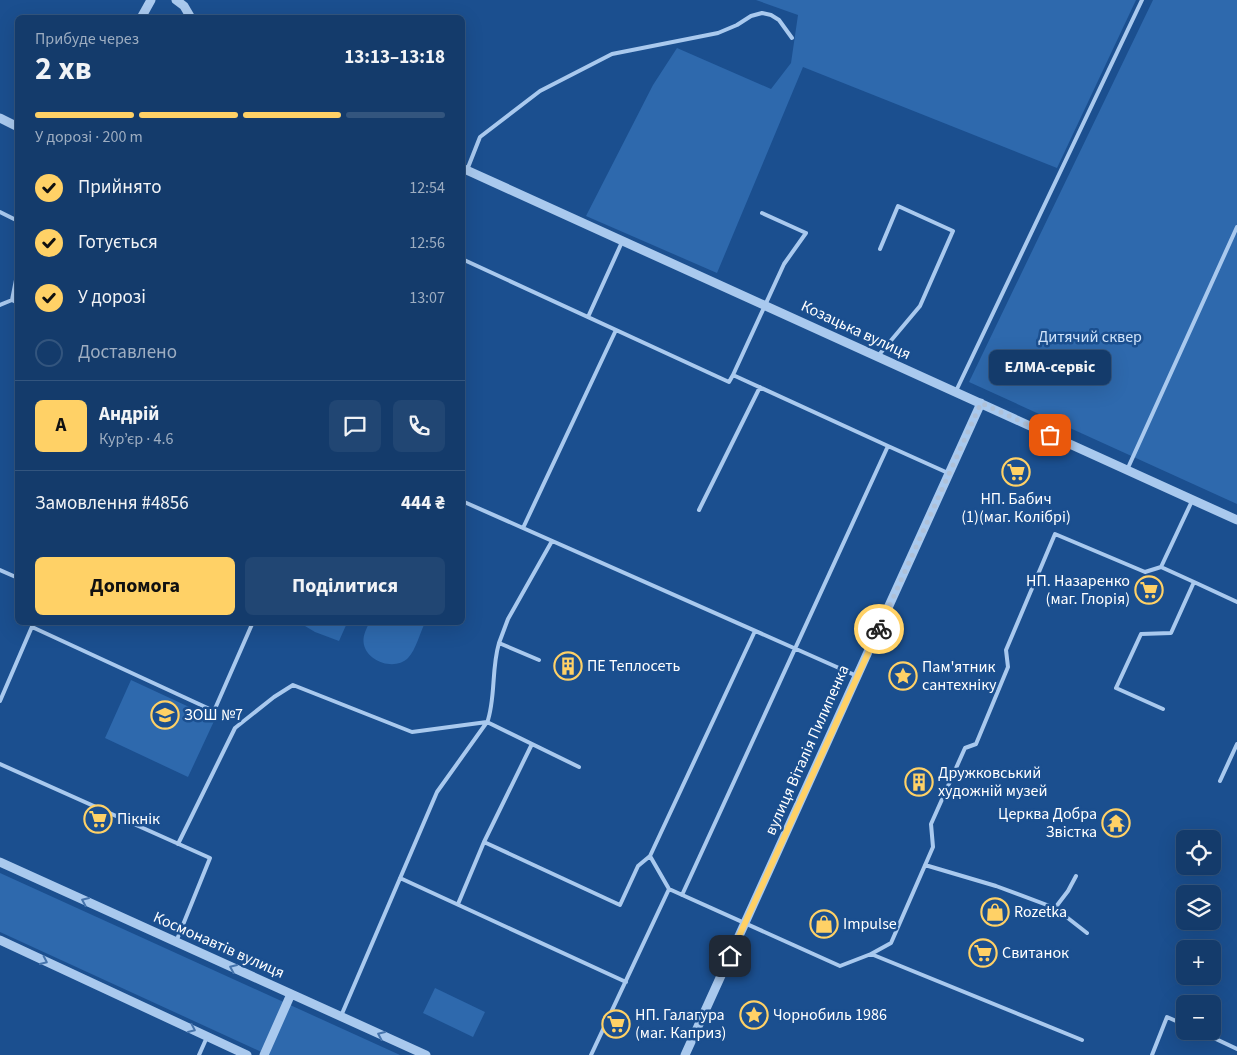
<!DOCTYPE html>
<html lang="uk">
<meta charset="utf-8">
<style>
:root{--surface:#143b6b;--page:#214673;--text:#f1f3f6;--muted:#9dadc1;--line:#33557e;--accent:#ffd166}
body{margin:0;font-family:"Source Sans 3",sans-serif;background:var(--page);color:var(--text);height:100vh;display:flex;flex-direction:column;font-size:19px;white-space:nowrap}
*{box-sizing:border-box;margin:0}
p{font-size:16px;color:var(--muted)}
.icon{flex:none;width:28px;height:28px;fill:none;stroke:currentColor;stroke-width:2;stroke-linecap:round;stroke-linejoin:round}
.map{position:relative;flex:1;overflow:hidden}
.side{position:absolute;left:15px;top:15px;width:450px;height:610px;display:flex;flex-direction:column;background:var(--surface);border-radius:8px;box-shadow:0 5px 20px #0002,0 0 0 1px var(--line)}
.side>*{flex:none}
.controls{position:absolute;left:1176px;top:830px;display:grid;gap:10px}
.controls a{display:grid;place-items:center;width:45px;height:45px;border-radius:8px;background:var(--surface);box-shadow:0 5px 20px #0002,0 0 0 1px var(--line);font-size:25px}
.pin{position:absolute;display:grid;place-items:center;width:42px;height:42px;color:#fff;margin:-21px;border-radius:10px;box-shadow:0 2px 8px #0006}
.courier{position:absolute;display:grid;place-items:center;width:50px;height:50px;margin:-25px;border:4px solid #ffd166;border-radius:50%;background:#fff;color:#222;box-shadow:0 1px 6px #0007}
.bubble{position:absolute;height:35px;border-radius:8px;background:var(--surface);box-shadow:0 5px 20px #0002,0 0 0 1px var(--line);font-size:16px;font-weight:700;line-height:35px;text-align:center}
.head em{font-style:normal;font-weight:700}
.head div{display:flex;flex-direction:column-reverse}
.head{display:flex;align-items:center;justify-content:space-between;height:85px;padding:0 20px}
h1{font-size:32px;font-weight:700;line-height:38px}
.bar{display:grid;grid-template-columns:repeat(4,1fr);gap:8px 5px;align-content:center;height:60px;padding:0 20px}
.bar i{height:6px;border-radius:4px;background:var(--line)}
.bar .active{background:var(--accent)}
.bar p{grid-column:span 4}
.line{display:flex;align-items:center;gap:12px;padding:0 20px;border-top:1px solid var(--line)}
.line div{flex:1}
.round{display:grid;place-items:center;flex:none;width:52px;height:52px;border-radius:8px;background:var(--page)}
ol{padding:0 20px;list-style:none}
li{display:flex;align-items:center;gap:15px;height:55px}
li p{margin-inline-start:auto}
li .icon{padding:5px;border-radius:50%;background:var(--accent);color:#111;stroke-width:4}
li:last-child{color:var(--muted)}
li i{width:28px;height:28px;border:2px solid var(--line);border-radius:50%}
.cta{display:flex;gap:10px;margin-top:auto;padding:10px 20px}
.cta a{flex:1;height:58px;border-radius:8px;background:var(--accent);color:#111;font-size:20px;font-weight:700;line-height:58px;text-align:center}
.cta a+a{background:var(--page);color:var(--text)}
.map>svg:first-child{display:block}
.green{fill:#2e69ad}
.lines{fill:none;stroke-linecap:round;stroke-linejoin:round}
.service{stroke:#a9c9ee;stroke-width:4}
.tertiary{stroke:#a9c9ee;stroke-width:9}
.oneway{stroke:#4674ac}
.done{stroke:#afc1d8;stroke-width:5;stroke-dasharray:0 9}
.route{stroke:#ffd166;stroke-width:6}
.labels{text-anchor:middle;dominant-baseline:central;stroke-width:5;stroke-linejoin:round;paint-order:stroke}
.street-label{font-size:16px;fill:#fff;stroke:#1b4f8f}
.park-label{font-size:16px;fill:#cfe3fa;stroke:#1b4f8f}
.poi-label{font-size:16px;fill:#fff;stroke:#1b4f8f;text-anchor:start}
</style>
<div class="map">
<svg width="1237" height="1055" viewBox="0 0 1237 1055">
<rect width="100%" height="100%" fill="#1b4f8f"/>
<path class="green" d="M 756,0 L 1136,0 L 1057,168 L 803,67 L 717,273 L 586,216 L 653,85 L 677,48 L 771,89 L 791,63 L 798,15 Z
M 1153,0 L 1237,0 L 1237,504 L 969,382 Z
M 300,623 L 347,623 L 339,641 L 315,632 Z
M 369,623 L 369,622 L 425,623 C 420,632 416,650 408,658 C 395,671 368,662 364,645 C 362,637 366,630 369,623 Z
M 131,680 L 215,719 L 188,777 L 105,738 Z
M 0,873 L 400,1055 L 268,1055 L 0,932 Z
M 435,988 L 485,1012 L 473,1037 L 423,1013 Z"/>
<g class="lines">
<path class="service" d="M 467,170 L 480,137 L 540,91 L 612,54 L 718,33 L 737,25 L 751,16 L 762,13 L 771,15 L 779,20 L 792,38
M 0,212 L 18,221
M 462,259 L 729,382 L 733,375
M 12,300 L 18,270
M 0,305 L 12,300 L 18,303
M 588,317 L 622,242
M 878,356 L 920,306 L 953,231 L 898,206 L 880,249
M 956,391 L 1142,0
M 888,446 L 948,473
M 1127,470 L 1237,227
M 462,501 L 857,676
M 699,510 L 760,387
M 523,528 L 616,330
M 1161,567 L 1194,582 L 1171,633 L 1141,634 L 1116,688 L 1163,709
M 0,570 L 18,578
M 1194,582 L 1237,602
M 32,627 L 214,711 L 253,622
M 499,643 L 508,619 L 552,541
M 0,701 L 34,622
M 487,723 C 496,698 491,670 499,643 L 539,660
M 0,764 L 210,858 L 176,942
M 1220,781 L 1237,744
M 484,842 L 620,905 L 638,866 L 650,856
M 178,844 L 235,728 L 274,697 L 293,685 L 412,732 L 487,722
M 925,865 L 996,886 L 1055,908 L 1087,933
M 400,878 L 626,982
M 669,889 L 840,966 L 871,954 L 1082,1040
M 682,895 L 888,446 L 733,375 L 784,264 L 806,233 L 762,213
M 458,904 L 484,842 L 531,746
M 1055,908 L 1068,891 L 1076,876
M 871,954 L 891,943 L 933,847 L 931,824 L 965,748 L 976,744 L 1008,667 L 1006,650 L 1055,534 L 1145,572 L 1161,567 L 1192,501
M 341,1016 L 437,792 L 487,722 L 579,767
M 1199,1031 L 1237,1049
M 199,1055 L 207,1037
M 591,1055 L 669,889 L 650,856 L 755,631
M 1152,1055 L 1167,1017 L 1185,1025"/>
<path class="tertiary" d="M 176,0 L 184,6 L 191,18
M 141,18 L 151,0
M 0,118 L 18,127
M 462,168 L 1237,520
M 0,862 L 426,1055
M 0,940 L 247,1055
M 264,1055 L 291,994
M 685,1055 L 981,403"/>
</g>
<defs><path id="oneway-chevron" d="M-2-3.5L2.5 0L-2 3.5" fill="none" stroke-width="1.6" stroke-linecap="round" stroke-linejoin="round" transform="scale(1.25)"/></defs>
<g class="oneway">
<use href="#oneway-chevron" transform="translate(85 901) rotate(-156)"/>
<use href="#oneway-chevron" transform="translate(44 961) rotate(25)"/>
<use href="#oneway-chevron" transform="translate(233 968) rotate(-156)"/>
<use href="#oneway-chevron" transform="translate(192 1029) rotate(25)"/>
<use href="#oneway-chevron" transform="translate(381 1035) rotate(-156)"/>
</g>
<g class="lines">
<path class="done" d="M 879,629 L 981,403 L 1050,435"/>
<path class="route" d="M 730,956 L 879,629"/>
</g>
<defs>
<g id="supermarket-ring" transform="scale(1.4375)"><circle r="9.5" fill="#1b4f8f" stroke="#ffd166" stroke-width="1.5"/><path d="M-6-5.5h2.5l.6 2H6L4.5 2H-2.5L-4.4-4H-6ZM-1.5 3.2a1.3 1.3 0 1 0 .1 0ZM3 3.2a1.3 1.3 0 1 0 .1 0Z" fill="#ffd166"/></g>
<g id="building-ring" transform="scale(1.4375)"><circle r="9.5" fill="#1b4f8f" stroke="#ffd166" stroke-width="1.5"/><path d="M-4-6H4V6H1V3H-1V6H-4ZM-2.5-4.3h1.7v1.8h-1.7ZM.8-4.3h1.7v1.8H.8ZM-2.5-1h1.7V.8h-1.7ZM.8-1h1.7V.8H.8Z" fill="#ffd166"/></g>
<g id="sight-ring" transform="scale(1.4375)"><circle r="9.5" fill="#1b4f8f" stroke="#ffd166" stroke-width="1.5"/><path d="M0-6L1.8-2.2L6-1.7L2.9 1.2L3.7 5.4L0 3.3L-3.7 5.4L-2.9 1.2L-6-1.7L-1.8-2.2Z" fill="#ffd166"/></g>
<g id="school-ring" transform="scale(1.4375)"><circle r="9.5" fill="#1b4f8f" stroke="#ffd166" stroke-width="1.5"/><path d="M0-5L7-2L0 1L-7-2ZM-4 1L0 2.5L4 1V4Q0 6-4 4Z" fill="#ffd166"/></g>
<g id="temple-ring" transform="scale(1.4375)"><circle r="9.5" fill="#1b4f8f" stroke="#ffd166" stroke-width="1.5"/><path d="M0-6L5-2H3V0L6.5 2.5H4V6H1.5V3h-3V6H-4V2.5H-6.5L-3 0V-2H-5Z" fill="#ffd166"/></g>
<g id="shop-ring" transform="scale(1.4375)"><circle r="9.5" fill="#1b4f8f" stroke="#ffd166" stroke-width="1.5"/><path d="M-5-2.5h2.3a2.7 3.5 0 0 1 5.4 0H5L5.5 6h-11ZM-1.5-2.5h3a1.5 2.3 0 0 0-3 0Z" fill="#ffd166"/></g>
</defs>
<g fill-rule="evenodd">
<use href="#supermarket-ring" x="1016" y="472"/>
<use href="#supermarket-ring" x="1149" y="590"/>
<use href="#building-ring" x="568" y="666"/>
<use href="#sight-ring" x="903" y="676"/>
<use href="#school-ring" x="165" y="715"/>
<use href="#building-ring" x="919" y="782"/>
<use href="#supermarket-ring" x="98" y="819"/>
<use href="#temple-ring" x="1116" y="823"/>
<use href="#shop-ring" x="995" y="912"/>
<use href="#shop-ring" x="824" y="924"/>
<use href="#supermarket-ring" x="983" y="953"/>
<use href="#sight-ring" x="754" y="1015"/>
<use href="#supermarket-ring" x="616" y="1024"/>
</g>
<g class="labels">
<g class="street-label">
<text transform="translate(856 330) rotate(25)">Козацька вулиця</text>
<text transform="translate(807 750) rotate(-66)">вулиця Віталія Пилипенка</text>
<text transform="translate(219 945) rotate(24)">Космонавтів вулиця</text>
</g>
<g class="park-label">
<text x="1090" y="337">Дитячий сквер</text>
</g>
<g class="poi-label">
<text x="1016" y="499" text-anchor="middle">НП. Бабич<tspan x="1016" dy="18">(1)(маг. Колібрі)</tspan></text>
<text x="1130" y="581" text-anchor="end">НП. Назаренко<tspan x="1130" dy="18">(маг. Глорія)</tspan></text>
<text x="587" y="666">ПЕ Теплосеть</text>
<text x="922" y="667">Пам'ятник<tspan x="922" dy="18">сантехніку</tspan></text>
<text x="184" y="715">ЗОШ №7</text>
<text x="938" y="773">Дружковський<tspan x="938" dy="18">художній музей</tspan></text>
<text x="1097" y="814" text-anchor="end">Церква Добра<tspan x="1097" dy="18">Звістка</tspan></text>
<text x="117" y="819">Пікнік</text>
<text x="1014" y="912">Rozetka</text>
<text x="843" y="924">Impulse</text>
<text x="1002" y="953">Свитанок</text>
<text x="635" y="1015">НП. Галагура<tspan x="635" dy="18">(маг. Каприз)</tspan></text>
<text x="773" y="1015">Чорнобиль 1986</text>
</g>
</g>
</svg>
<div class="controls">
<a><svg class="icon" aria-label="locate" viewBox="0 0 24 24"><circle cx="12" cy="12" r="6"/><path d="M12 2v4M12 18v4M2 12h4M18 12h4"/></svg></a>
<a><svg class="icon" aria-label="layers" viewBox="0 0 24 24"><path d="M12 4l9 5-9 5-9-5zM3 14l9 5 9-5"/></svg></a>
<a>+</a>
<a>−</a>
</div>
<div class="pin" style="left:1050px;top:435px;background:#ea580c"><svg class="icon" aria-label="bag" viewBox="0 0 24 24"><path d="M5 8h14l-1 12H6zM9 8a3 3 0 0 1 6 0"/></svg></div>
<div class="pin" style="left:730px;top:956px;background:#1f2937"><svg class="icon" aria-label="home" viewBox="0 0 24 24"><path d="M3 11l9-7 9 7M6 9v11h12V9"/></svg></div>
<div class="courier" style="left:879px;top:629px"><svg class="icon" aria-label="bike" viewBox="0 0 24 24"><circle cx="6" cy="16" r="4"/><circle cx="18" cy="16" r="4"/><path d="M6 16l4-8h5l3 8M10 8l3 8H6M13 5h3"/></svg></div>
<div class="bubble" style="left:989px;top:350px;width:122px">ЕЛМА-сервіс</div>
<section class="side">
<div class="head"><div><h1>2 хв</h1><p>Прибуде через</p></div><em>13:13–13:18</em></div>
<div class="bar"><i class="active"></i><i class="active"></i><i class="active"></i><i></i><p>У дорозі · 200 m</p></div>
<ol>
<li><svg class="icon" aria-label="check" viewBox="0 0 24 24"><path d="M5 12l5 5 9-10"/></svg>Прийнято<p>12:54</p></li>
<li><svg class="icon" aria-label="check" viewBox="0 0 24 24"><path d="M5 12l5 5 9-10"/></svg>Готується<p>12:56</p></li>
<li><svg class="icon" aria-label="check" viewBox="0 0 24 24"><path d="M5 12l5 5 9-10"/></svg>У дорозі<p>13:07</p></li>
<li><i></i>Доставлено</li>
</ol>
<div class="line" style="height:90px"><b class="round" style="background:var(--accent);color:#111">А</b><div><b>Андрій</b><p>Кур’єр · 4.6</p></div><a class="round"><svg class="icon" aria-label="chat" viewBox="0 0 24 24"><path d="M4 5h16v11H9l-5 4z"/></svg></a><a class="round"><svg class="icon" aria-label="phone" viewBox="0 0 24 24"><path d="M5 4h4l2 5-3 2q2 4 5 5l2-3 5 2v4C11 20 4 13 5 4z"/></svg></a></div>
<div class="line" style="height:65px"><div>Замовлення #4856</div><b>444 ₴</b></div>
<div class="cta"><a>Допомога</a><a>Поділитися</a></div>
</section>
</div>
